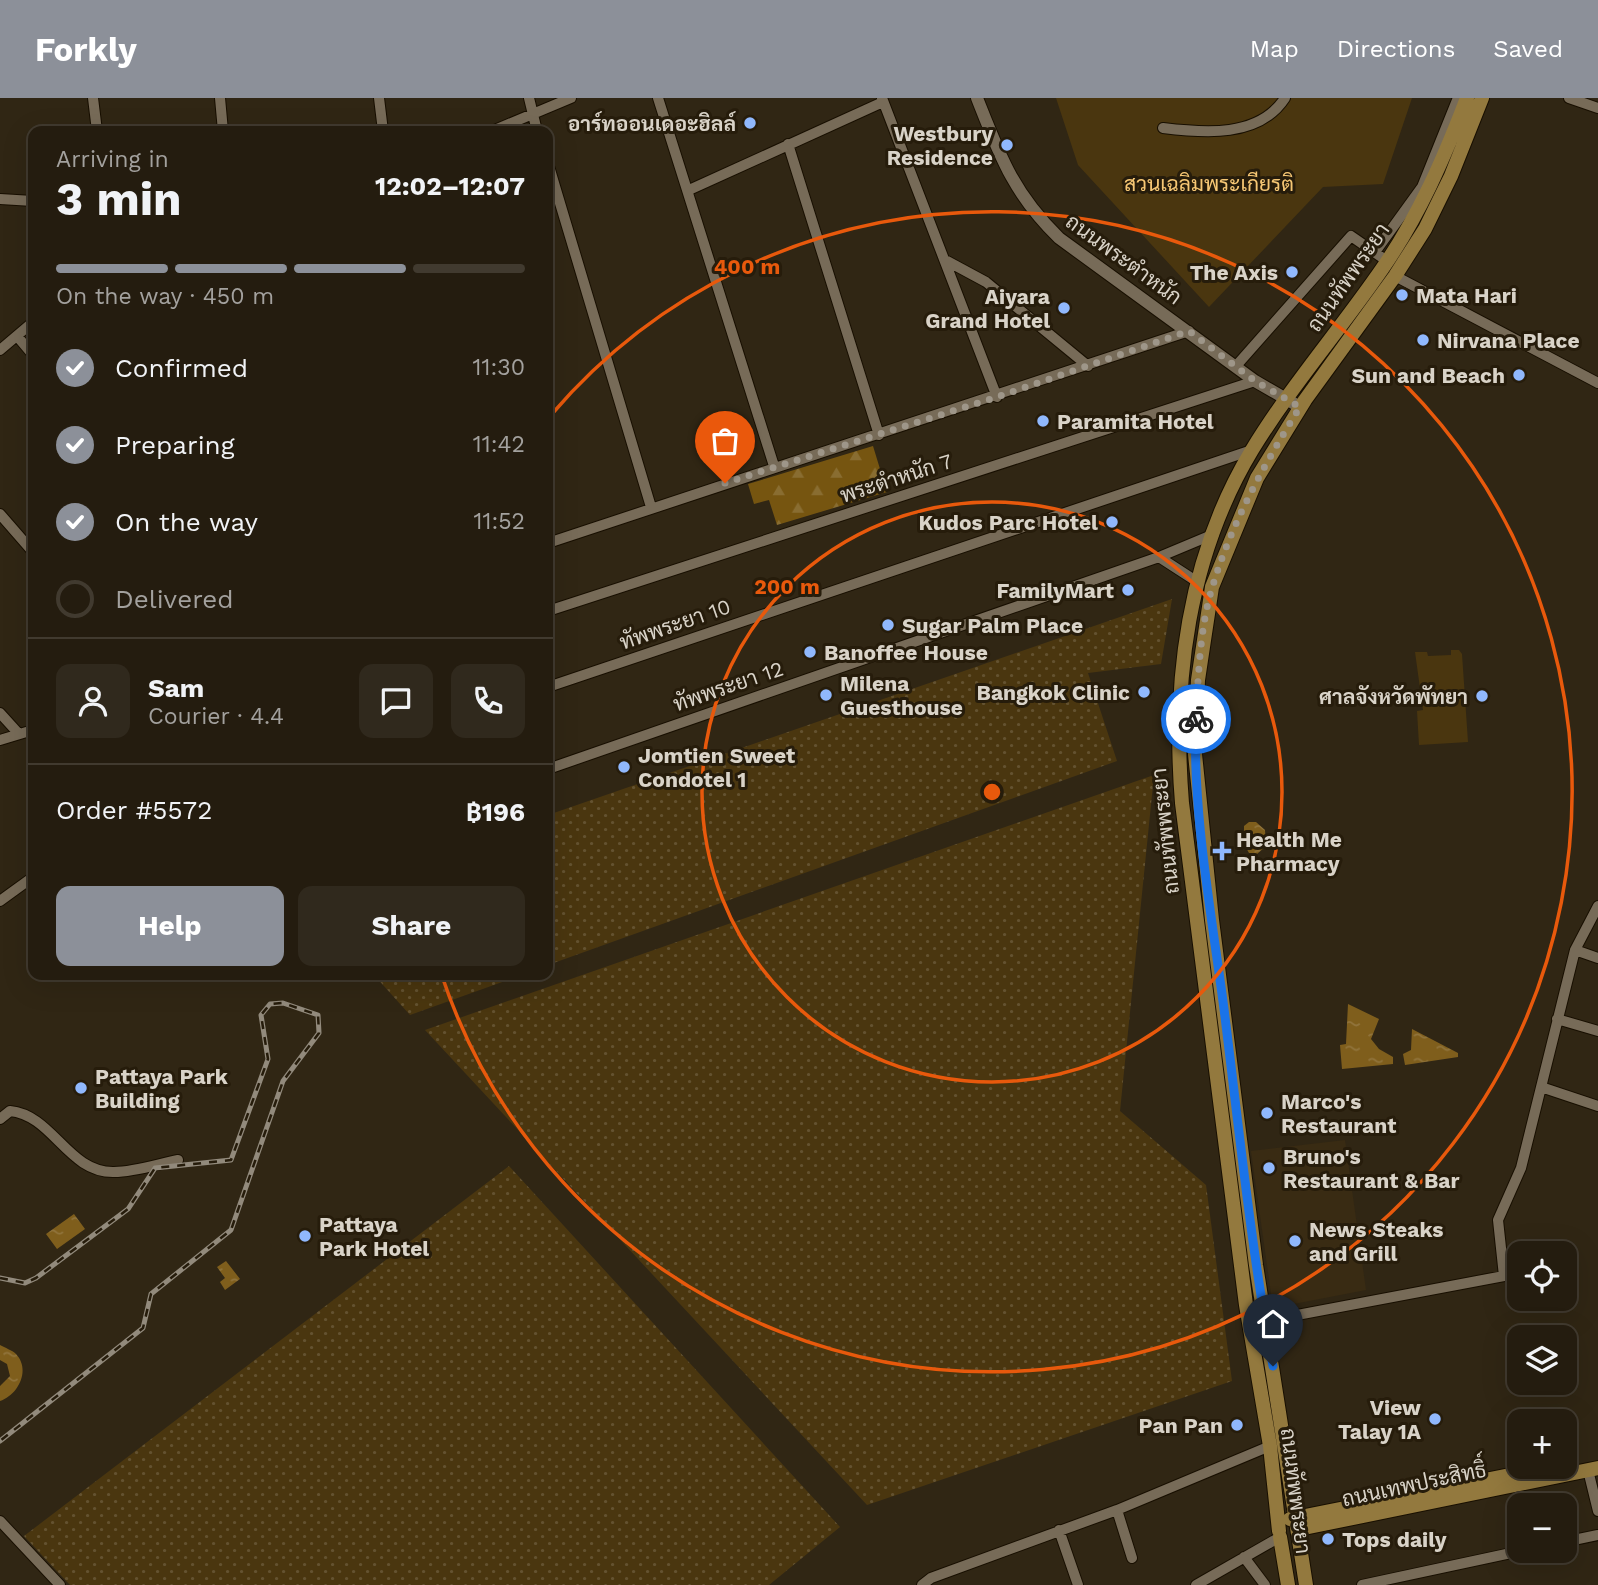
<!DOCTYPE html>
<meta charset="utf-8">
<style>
:root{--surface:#241c0f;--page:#30291d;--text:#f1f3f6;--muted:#a3a19e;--line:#413a2f;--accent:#8c9099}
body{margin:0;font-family:"Work Sans",Sarabun,sans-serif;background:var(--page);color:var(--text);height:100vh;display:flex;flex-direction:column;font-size:26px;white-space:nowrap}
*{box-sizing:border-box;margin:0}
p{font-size:23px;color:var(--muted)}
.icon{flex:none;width:38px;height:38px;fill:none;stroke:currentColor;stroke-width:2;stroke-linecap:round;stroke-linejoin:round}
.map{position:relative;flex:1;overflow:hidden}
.sheet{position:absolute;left:28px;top:28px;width:525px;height:854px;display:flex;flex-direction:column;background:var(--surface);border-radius:14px;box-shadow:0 7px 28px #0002,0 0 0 2px var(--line)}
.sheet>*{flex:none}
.tools{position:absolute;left:1507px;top:1143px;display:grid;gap:14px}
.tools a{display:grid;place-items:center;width:70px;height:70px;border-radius:14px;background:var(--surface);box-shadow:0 7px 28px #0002,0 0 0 2px var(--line);font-size:35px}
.pin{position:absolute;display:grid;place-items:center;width:60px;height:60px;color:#fff;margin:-72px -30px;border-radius:50% 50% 50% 0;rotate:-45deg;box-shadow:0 0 7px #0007}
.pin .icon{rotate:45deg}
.courier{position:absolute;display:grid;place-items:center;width:70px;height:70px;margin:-35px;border:5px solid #1a73e8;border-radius:50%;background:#fff;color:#222;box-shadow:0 2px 9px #0007}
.summary em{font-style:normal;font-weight:700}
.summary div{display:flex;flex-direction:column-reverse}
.summary{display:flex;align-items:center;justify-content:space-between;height:119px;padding:0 28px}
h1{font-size:46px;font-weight:700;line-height:52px}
.bar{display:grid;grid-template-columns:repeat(4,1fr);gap:10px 7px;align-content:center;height:84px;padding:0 28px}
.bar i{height:9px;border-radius:5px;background:var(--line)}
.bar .current{background:var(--accent)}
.bar p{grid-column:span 4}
.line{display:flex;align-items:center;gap:18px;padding:0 28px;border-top:2px solid var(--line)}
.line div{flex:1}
.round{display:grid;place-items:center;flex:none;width:74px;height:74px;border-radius:14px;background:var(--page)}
ol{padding:0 28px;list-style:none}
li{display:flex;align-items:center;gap:21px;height:77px}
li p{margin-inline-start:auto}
li .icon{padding:7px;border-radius:50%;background:var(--accent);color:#fff;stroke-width:4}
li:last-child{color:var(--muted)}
li i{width:38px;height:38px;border:4px solid var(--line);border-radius:50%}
.button{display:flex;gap:14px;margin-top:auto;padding:14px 28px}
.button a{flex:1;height:80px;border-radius:14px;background:var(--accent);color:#fff;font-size:28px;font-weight:700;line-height:80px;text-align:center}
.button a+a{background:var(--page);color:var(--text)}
header{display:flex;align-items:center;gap:42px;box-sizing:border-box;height:98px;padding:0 35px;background:var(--accent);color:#fff}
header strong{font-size:33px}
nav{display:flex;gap:38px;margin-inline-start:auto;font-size:24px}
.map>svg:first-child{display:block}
.built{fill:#392b13}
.grass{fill:url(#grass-dots)}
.forest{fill:url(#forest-firs)}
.green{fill:#4a360f}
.water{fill:url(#water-ripples)}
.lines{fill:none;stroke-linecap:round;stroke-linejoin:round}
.minor-casing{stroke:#180f01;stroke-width:12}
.tertiary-casing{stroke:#180f01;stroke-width:14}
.secondary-casing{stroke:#180f01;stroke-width:16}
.minor{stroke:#776b58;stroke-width:10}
.tertiary{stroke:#776b58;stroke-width:12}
.secondary{stroke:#93793e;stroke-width:14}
.rail-casing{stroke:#928a7c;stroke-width:5}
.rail{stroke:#261c0b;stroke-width:2.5;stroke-dasharray:8;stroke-linecap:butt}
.done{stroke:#9e9689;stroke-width:7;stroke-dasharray:0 12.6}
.route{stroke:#1a73e8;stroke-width:9}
.ring{fill:none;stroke:#e8590c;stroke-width:3.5}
.poi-dot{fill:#90b8fd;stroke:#261c0b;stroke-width:2.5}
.labels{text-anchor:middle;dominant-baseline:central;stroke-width:6;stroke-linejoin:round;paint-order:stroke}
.poi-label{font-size:21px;font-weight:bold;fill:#d9d3c8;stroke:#261c0b;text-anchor:start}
.park-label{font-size:21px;fill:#f6c774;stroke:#261c0b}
.street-label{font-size:21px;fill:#d9d3c8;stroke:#261c0b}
.centre{fill:#e8590c;stroke:#261c0b;stroke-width:3.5}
.ring-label{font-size:21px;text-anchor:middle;font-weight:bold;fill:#e8590c;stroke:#261c0b;stroke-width:6;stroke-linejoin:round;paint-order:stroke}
</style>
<header>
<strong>Forkly</strong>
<nav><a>Map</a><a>Directions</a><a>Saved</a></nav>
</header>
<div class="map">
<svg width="1598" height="1487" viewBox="0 0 1598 1487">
<defs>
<pattern id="grass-dots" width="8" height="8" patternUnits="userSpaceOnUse" patternTransform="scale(1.75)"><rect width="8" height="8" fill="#4a360f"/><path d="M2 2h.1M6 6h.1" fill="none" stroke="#645230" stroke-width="1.8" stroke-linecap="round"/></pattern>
<pattern id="forest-firs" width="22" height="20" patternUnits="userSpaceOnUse" patternTransform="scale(1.75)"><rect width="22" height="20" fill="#765510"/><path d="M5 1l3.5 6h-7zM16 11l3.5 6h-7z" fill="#896d31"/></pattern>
<pattern id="water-ripples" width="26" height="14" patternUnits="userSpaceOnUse" patternTransform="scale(1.75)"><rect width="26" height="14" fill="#7f5e1c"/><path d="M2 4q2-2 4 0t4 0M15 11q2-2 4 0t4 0" fill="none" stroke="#91743c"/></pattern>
</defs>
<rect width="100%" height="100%" fill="#302614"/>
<path class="built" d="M 1345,1042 L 1366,1192 L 1273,1210 L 1251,1053 Z"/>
<path class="grass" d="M 1172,501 L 1161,566 L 1088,575 L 1117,663 L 548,867 L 548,717 Z
M 1154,677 L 1120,1013 L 1206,1087 L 1232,1283 L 867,1407 L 425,932 Z
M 374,877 L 522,877 L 410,917 Z
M 509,1068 L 840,1429 L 769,1487 L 70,1487 L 24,1438 Z"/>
<path class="forest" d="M 873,348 L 887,394 L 777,427 L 769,402 L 754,406 L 748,386 Z"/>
<path class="green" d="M 1056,0 L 1412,0 L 1383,86 L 1323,89 L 1209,209 L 1078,67 Z
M 1451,552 L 1459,552 L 1462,556 L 1468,644 L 1419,647 L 1417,613 L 1423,612 L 1415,554 L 1427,554 L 1428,558 L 1451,557 Z"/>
<path class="water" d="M 1249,724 L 1256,724 L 1265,732 L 1266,748 L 1257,756 L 1249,755 L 1244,746 L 1244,728 Z
M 1348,906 L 1379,921 L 1371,941 L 1379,951 L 1393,959 L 1393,966 L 1342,971 L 1340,947 L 1346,946 Z
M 1412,931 L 1458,955 L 1458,959 L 1405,967 L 1403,956 L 1411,952 Z
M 74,1116 L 85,1131 L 57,1151 L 46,1136 Z
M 226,1163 L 240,1181 L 225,1192 L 220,1184 L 225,1180 L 217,1169 Z
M 0,1247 C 5,1250 12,1252 16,1256 C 31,1272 18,1297 0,1303 L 0,1288 L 10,1278 L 7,1266 L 0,1262 Z"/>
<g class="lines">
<g class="minor-casing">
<path id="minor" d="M 93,0 L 97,33
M 220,0 L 223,33
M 379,0 L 383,33
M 529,0 L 537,33
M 658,0 L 774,368
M 882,0 L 997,299
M 1569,0 L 1598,10
M 1163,30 C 1204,35 1259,40 1285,0
M 492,33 L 571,0
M 788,46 L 879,337
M 548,65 L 651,409
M 689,92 L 883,4
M 0,101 L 33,103
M 1375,154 L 1422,89 L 1457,2 L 1465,5
M 947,163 L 986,184 L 1088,268
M 1395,178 L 1598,285
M 17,238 L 33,257
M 0,252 L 33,224
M 1236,268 L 1351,138 L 1387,163
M 0,416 L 33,454
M 548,445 L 1189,233
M 1159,459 L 1196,483
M 548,513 L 1255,283
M 548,589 L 1252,352
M 0,615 L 19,636
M 0,642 L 33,632
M 548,671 L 1159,459 L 1214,436
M 0,803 L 33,779
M 1575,852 L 1598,860
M 1557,921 L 1598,933
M 1541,989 L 1598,1008
M 0,1021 L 10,1013 C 53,1017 68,1075 114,1074 C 135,1074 158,1066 178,1062
M 1265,1223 L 1504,1178 L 1498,1122 L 1521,1070 L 1575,852 L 1598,808
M 1588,1372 L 1598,1413
M 1117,1412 L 1132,1460
M 0,1423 L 60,1487
M 1059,1432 L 1078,1487
M 1564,1444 L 1598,1437
M 1244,1459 L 1265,1487
M 922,1487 L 931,1480 L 1117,1412 L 1270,1348
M 1196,1487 L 1280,1439
M 1362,1487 L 1525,1452"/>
</g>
<g class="tertiary-casing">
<path id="tertiary" d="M 977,0 C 1000,58 1013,95 1059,140 L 1255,283 L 1300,309"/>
</g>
<g class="secondary-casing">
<path id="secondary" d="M 1290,1421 L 1555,1368
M 1299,1431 L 1598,1370
M 1279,1433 L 1270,1348 L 1246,1207 L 1182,705 C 1172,584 1188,458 1252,352 C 1291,288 1340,232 1382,171 C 1419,118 1444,60 1467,0
M 1280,1439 L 1288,1487
M 1306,1487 L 1256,1167 L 1212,822 L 1195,656 L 1198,582 L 1212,489 L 1257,380 L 1305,302 L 1395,178 L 1425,131 L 1451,78 L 1482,0"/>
</g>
<use href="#minor" class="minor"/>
<use href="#tertiary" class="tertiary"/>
<use href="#secondary" class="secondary"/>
<g class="rail-casing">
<path id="rail" d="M 0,1180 L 25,1185 L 36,1180 L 128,1111 L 155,1070 L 231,1062 L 268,961 L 261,917 L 270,906 L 283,905 L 318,917 L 319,935 L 283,983 L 231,1132 L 151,1196 L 143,1230 L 0,1343"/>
</g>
<use href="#rail" class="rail"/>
</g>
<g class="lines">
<path class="done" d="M 725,385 L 997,299 L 1189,233 L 1255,283 L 1300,309 C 1265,365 1232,424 1213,487 C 1200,527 1198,580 1196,621"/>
<path class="route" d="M 1196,621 C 1192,714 1212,818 1224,911 C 1239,1030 1251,1150 1273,1268"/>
</g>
<g class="ring">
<circle cx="992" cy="694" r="290"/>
<path d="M551 317A580 580 0 1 1 442 878"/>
</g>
<g class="poi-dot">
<circle cx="750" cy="25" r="7"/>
<circle cx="1007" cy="47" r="7"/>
<circle cx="1292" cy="174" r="7"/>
<circle cx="1402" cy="197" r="7"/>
<circle cx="1064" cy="210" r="7"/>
<circle cx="1423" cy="242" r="7"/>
<circle cx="1519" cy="277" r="7"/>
<circle cx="1043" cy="323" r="7"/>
<circle cx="1112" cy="424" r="7"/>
<circle cx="1128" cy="492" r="7"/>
<circle cx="888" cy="527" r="7"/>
<circle cx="810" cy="554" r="7"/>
<circle cx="1144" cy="594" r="7"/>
<circle cx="826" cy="597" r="7"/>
<circle cx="1482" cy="598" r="7"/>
<circle cx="624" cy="669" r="7"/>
<path d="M1218.5 742.5h7v7h7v7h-7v7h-7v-7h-7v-7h7z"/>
<circle cx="81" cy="990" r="7"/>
<circle cx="1267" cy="1015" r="7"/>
<circle cx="1269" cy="1070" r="7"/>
<circle cx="305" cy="1138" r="7"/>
<circle cx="1295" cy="1143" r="7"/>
<circle cx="1435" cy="1321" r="7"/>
<circle cx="1237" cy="1327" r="7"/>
<circle cx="1328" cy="1441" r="7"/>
</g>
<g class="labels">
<g class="poi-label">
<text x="736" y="25" text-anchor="end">อาร์ทออนเดอะฮิลล์</text>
<text x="993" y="35" text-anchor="end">Westbury<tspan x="993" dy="24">Residence</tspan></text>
<text x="1278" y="174" text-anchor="end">The Axis</text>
<text x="1416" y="197">Mata Hari</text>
<text x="1050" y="198" text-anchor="end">Aiyara<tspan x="1050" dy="24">Grand Hotel</tspan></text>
<text x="1437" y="242">Nirvana Place</text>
<text x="1505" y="277" text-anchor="end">Sun and Beach</text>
<text x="1057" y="323">Paramita Hotel</text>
<text x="1098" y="424" text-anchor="end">Kudos Parc Hotel</text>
<text x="1114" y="492" text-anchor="end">FamilyMart</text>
<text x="902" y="527">Sugar Palm Place</text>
<text x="824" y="554">Banoffee House</text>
<text x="840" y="585">Milena<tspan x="840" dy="24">Guesthouse</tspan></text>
<text x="1130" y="594" text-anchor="end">Bangkok Clinic</text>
<text x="1468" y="598" text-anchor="end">ศาลจังหวัดพัทยา</text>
<text x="638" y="657">Jomtien Sweet<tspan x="638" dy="24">Condotel 1</tspan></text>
<text x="1236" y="741">Health Me<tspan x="1236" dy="24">Pharmacy</tspan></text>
<text x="95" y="978">Pattaya Park<tspan x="95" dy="24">Building</tspan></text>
<text x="1281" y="1003">Marco's<tspan x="1281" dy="24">Restaurant</tspan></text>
<text x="1283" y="1058">Bruno's<tspan x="1283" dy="24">Restaurant &amp; Bar</tspan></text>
<text x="319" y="1126">Pattaya<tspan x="319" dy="24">Park Hotel</tspan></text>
<text x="1309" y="1131">News Steaks<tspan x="1309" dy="24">and Grill</tspan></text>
<text x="1421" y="1309" text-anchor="end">View<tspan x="1421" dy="24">Talay 1A</tspan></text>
<text x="1223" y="1327" text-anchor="end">Pan Pan</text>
<text x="1342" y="1441">Tops daily</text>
</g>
<g class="park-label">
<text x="1209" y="85">สวนเฉลิมพระเกียรติ</text>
</g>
<g class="street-label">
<text transform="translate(1124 161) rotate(36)">ถนนพระตำหนัก</text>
<text transform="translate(1348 179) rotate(-55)">ถนนทัพพระยา</text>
<text transform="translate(896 380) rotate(-18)">พระตำหนัก 7</text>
<text transform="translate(675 526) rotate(-19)">ทัพพระยา 10</text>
<text transform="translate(728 588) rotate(-19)">ทัพพระยา 12</text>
<text transform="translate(1165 733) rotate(-96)">ถนนทัพพระยา</text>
<text transform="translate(1414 1386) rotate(-12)">ถนนเทพประสิทธิ์</text>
<text transform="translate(1296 1393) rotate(83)">ถนนทัพพระยา</text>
</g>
</g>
<circle cx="992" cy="694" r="10" class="centre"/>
<g class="ring-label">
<text x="747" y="176">400 m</text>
<text x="787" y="496">200 m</text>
</g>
</svg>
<div class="tools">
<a><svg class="icon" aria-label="locate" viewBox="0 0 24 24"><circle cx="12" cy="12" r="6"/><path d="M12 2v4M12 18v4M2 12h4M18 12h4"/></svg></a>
<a><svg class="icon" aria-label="layers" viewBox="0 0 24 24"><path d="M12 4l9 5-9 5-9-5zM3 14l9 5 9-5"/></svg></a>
<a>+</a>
<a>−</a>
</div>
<div class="pin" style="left:725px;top:385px;background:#ea580c"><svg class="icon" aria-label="bag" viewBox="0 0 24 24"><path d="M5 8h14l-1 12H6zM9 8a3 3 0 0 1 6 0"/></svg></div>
<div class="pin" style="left:1273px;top:1268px;background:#1f2937"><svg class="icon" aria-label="home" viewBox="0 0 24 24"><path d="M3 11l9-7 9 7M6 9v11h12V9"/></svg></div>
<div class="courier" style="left:1196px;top:621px"><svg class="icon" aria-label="bike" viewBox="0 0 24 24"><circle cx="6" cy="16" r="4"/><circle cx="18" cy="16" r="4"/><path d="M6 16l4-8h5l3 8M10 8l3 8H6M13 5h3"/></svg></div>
<section class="sheet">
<div class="summary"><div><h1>3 min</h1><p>Arriving in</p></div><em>12:02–12:07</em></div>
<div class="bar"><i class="current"></i><i class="current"></i><i class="current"></i><i></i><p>On the way · 450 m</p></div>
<ol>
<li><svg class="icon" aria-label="check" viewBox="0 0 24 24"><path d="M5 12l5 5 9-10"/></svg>Confirmed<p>11:30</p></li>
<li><svg class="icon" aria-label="check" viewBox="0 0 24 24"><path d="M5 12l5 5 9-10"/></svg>Preparing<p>11:42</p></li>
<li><svg class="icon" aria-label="check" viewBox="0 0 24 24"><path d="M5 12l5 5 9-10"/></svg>On the way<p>11:52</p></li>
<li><i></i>Delivered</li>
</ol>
<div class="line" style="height:126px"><a class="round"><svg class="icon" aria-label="person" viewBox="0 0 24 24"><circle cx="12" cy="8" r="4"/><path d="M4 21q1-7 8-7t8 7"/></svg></a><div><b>Sam</b><p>Courier · 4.4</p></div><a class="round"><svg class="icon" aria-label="chat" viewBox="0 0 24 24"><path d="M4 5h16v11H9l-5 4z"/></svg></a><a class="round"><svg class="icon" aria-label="phone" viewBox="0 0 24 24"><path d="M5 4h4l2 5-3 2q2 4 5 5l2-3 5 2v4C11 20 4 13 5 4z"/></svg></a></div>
<div class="line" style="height:91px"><div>Order #5572</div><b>฿196</b></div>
<div class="button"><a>Help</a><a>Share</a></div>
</section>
</div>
